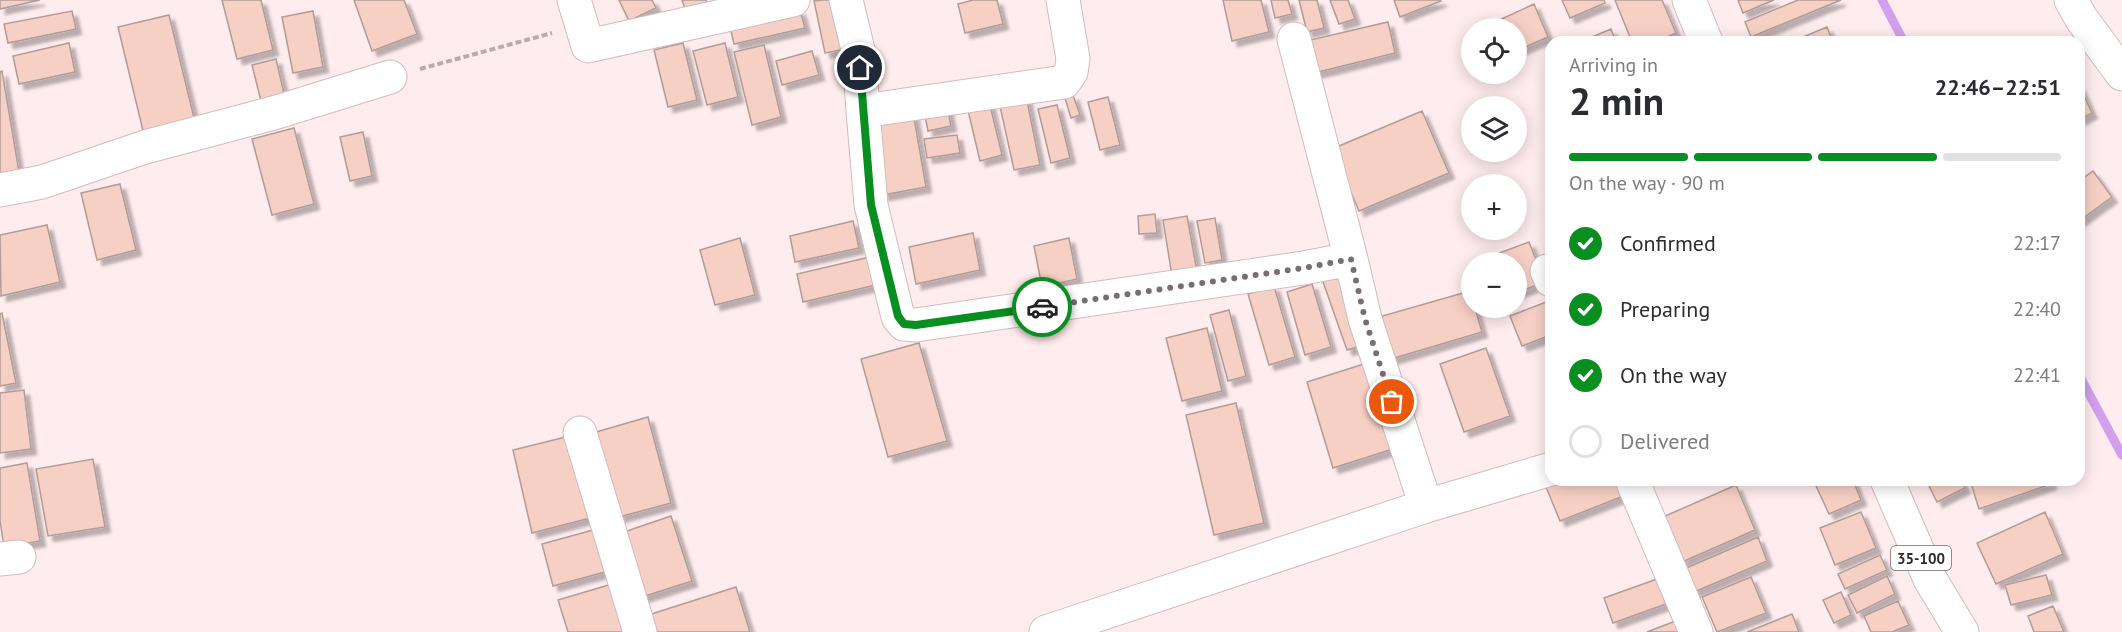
<!DOCTYPE html>
<meta charset="utf-8">
<style>
:root{--surface:#fff;--page:#f2f2f3;--text:#2b2b33;--muted:#7c7c81;--line:#e1e1e2;--accent:#088f20}
body{margin:0;font-family:"PT Sans",sans-serif;background:var(--page);color:var(--text);height:100vh;display:flex;flex-direction:column;font-size:22px;white-space:nowrap}
*{box-sizing:border-box;margin:0}
p{font-size:20px;color:var(--muted)}
.icon{flex:none;width:33px;height:33px;fill:none;stroke:currentColor;stroke-width:2;stroke-linecap:round;stroke-linejoin:round}
.map{position:relative;flex:1;overflow:hidden}
.sheet{position:absolute;left:1545px;top:36px;width:540px;height:450px;display:flex;flex-direction:column;background:var(--surface);border-radius:18px;box-shadow:0 3px 15px #0003}
.sheet>*{flex:none}
.tools{position:absolute;left:1461px;top:18px;display:grid;gap:12px}
.tools a{display:grid;place-items:center;width:66px;height:66px;border-radius:50%;background:var(--surface);box-shadow:0 3px 15px #0003;font-size:30px}
.pin{position:absolute;display:grid;place-items:center;width:51px;height:51px;color:#fff;margin:-26px;border:3px solid #fff;border-radius:50%;box-shadow:0 2px 6px #0007}
.courier{position:absolute;display:grid;place-items:center;width:60px;height:60px;margin:-30px;border:4px solid #088f20;border-radius:50%;background:#fff;color:#222;box-shadow:0 2px 8px #0007}
.head em{font-style:normal;font-weight:700}
.head div{display:flex;flex-direction:column-reverse}
.head{display:flex;align-items:center;justify-content:space-between;height:102px;padding:0 24px}
h1{font-size:39px;font-weight:700;line-height:45px}
.bar{display:grid;grid-template-columns:repeat(4,1fr);gap:9px 6px;align-content:center;height:72px;padding:0 24px}
.bar i{height:8px;border-radius:4px;background:var(--line)}
.bar .selected{background:var(--accent)}
.bar p{grid-column:span 4}
ol{padding:0 24px;list-style:none}
li{display:flex;align-items:center;gap:18px;height:66px}
li p{margin-inline-start:auto}
li .icon{padding:6px;border-radius:50%;background:var(--accent);color:#fff;stroke-width:4}
li:last-child{color:var(--muted)}
li i{width:33px;height:33px;border:3px solid var(--line);border-radius:50%}
.map>svg:first-child{display:block}
.lines{fill:none;stroke-linecap:round;stroke-linejoin:round}
.stream{stroke:#d2a0ed;stroke-width:9}
.building{fill:#f7d0c5;stroke:#b19c97;stroke-width:1.5;filter:url(#shadow)}
.minor-casing{stroke:#d1bbbe;stroke-width:35}
.major-casing{stroke:#d1bbbe;stroke-width:35}
.path{stroke:#baaaac;stroke-width:4;stroke-dasharray:6 3;stroke-linecap:butt}
.minor{stroke:#fff;stroke-width:33}
.major{stroke:#fff;stroke-width:33}
.done{stroke:#7a6d6f;stroke-width:6;stroke-dasharray:0 10.8}
.route{stroke:#088f20;stroke-width:8}
.labels{text-anchor:middle;dominant-baseline:central;stroke-width:6;stroke-linejoin:round;paint-order:stroke}
.shield{fill:#fff;stroke:#70696b;stroke-width:1.5}
.shield-label{font-size:15px;font-weight:bold;fill:#32292b}
</style>
<div class="map">
<svg width="2122" height="632" viewBox="0 0 2122 632">
<defs>
<filter id="shadow"><feDropShadow dx="5.5" dy="5.5" stdDeviation="1.5" flood-color="#0004"/></filter>
</defs>
<rect width="100%" height="100%" fill="#ffecee"/>
<g class="lines">
<path class="stream" d="M 1882,0 L 1904,42
M 2079,375 L 2122,455"/>
</g>
<path class="building" d="M 0,0 L 40,0 L 0,9 Z
M 222,0 L 261,0 L 273,50 L 237,59 Z
M 354,0 L 404,0 L 417,34 L 372,51 Z
M 619,0 L 652,0 L 656,8 L 629,21 Z
M 682,0 L 706,0 L 710,10 L 688,17 Z
M 822,0 L 836,0 L 846,49 L 825,53 L 814,1 Z
M 973,0 L 997,0 L 1003,24 L 965,33 L 958,4 Z
M 1223,0 L 1261,0 L 1269,32 L 1232,41 Z
M 1271,0 L 1288,0 L 1292,14 L 1275,18 Z
M 1299,0 L 1317,0 L 1324,28 L 1307,32 Z
M 1330,0 L 1348,0 L 1355,19 L 1339,24 Z
M 1394,0 L 1440,0 L 1441,1 L 1400,17 Z
M 1562,0 L 1604,0 L 1605,3 L 1570,18 Z
M 1615,0 L 1662,0 L 1676,33 L 1656,42 L 1632,42 Z
M 1738,0 L 1774,0 L 1743,13 Z
M 1798,0 L 1841,0 L 1751,37 L 1745,22 Z
M 1534,4 L 1548,37 L 1516,51 L 1516,28 L 1482,28 Z
M 800,10 L 805,28 L 734,44 L 730,26 Z
M 72,11 L 76,29 L 8,43 L 4,24 Z
M 313,11 L 323,67 L 293,73 L 282,17 Z
M 169,15 L 196,126 L 145,139 L 118,27 Z
M 1388,22 L 1395,53 L 1314,73 L 1306,41 Z
M 1827,27 L 1833,42 L 1791,42 Z
M 1611,29 L 1616,42 L 1580,42 Z
M 69,43 L 75,72 L 19,84 L 13,56 Z
M 683,43 L 697,100 L 668,107 L 654,50 Z
M 725,43 L 738,97 L 707,105 L 693,51 Z
M 764,45 L 781,117 L 752,125 L 734,52 Z
M 812,51 L 819,75 L 782,85 L 776,61 Z
M 276,59 L 285,98 L 262,105 L 252,65 Z
M 2,71 L 21,184 L 0,188 L 0,72 Z
M 2079,85 L 2092,113 L 2079,120 Z
M 1025,91 L 1040,165 L 1014,170 L 998,97 Z
M 1073,95 L 1080,115 L 1071,118 L 1065,98 Z
M 1108,97 L 1120,145 L 1100,150 L 1088,102 Z
M 989,101 L 1002,155 L 980,161 L 967,106 Z
M 1057,105 L 1070,158 L 1051,163 L 1038,109 Z
M 947,106 L 951,126 L 928,131 L 924,111 Z
M 1422,111 L 1449,173 L 1359,211 L 1332,149 Z
M 913,112 L 926,187 L 883,195 L 870,120 Z
M 294,128 L 314,204 L 272,215 L 252,139 Z
M 363,132 L 372,176 L 350,181 L 340,137 Z
M 957,135 L 960,153 L 927,158 L 924,139 Z
M 2093,171 L 2112,197 L 2079,221 L 2079,181 Z
M 120,184 L 136,250 L 97,260 L 81,193 Z
M 1155,214 L 1157,233 L 1139,234 L 1138,216 Z
M 1187,216 L 1197,272 L 1172,276 L 1163,220 Z
M 1215,218 L 1222,260 L 1205,263 L 1197,221 Z
M 853,221 L 859,248 L 795,262 L 790,236 Z
M 47,225 L 60,282 L 1,296 L 0,235 Z
M 973,233 L 980,270 L 916,284 L 909,247 Z
M 740,238 L 755,295 L 715,305 L 700,250 Z
M 1069,238 L 1077,279 L 1042,287 L 1034,246 Z
M 1529,242 L 1545,282 L 1516,293 L 1516,262 L 1475,262 Z
M 870,257 L 876,285 L 803,302 L 797,274 Z
M 1342,272 L 1367,344 L 1347,350 L 1322,279 Z
M 1312,284 L 1331,347 L 1305,355 L 1287,292 Z
M 1274,286 L 1295,357 L 1269,365 L 1248,294 Z
M 1470,291 L 1472,308 L 1475,308 L 1482,332 L 1391,359 L 1379,317 Z
M 1551,300 L 1551,335 L 1522,346 L 1510,316 Z
M 1229,310 L 1246,376 L 1228,381 L 1210,315 Z
M 2,313 L 16,383 L 0,386 L 0,314 Z
M 1207,328 L 1222,391 L 1182,401 L 1166,338 Z
M 919,343 L 947,441 L 888,457 L 861,359 Z
M 1486,348 L 1510,416 L 1464,432 L 1440,364 Z
M 1367,363 L 1393,449 L 1333,468 L 1307,382 Z
M 24,390 L 31,449 L 0,453 L 0,393 Z
M 1236,403 L 1264,523 L 1214,535 L 1186,415 Z
M 648,417 L 671,503 L 619,517 L 596,432 Z
M 574,435 L 594,517 L 532,533 L 513,450 Z
M 93,459 L 105,527 L 48,536 L 36,469 Z
M 27,463 L 40,541 L 4,547 L 0,521 L 0,468 Z
M 1563,480 L 1620,480 L 1626,495 L 1560,521 L 1546,487 Z
M 1831,480 L 1853,480 L 1861,500 L 1829,514 L 1816,486 Z
M 1926,480 L 1961,480 L 1965,488 L 1937,502 Z
M 1970,480 L 2050,480 L 2051,484 L 1979,509 Z
M 1736,485 L 1755,530 L 1682,562 L 1663,517 Z
M 1861,512 L 1876,548 L 1835,565 L 1820,528 Z
M 2045,512 L 2063,554 L 1996,584 L 1977,543 Z
M 671,516 L 692,581 L 639,598 L 618,534 Z
M 593,530 L 605,572 L 553,586 L 542,544 Z
M 1758,537 L 1767,561 L 1694,592 L 1684,569 Z
M 1880,555 L 1887,570 L 1845,589 L 1838,574 Z
M 2046,575 L 2052,595 L 2011,605 L 2005,585 Z
M 1887,576 L 1895,594 L 1857,613 L 1848,595 Z
M 1751,577 L 1766,613 L 1717,632 L 1702,597 Z
M 1657,579 L 1666,604 L 1613,623 L 1604,598 Z
M 612,584 L 626,632 L 568,632 L 558,600 Z
M 736,587 L 750,632 L 647,632 L 642,617 Z
M 1841,592 L 1851,615 L 1834,623 L 1823,600 Z
M 1898,601 L 1909,625 L 1892,632 L 1871,632 L 1864,616 Z
M 2053,606 L 2064,632 L 2034,632 L 2028,616 Z
M 1792,614 L 1799,632 L 1747,632 Z
M 1678,620 L 1683,632 L 1647,632 Z"/>
<g class="lines">
<g class="minor-casing">
<path id="minor" d="M 574,0 L 588,46 L 793,0
M 846,0 L 859,54 L 863,111 L 1064,82 L 1071,72 L 1073,59 L 1063,0
M 2071,0 L 2081,18 L 2122,74
M 1294,39 L 1351,259
M 863,111 L 871,205 L 898,317 L 904,324 L 916,325 L 1303,268 L 1351,259 L 1365,319 L 1426,506
M 0,190 L 42,182 L 145,147 L 277,112 L 390,77
M 1547,271 L 1551,280
M 580,433 L 640,632
M 1632,480 L 1696,632
M 0,559 L 19,557
M 1046,632 L 1426,506 L 1551,469"/>
</g>
<g class="major-casing">
<path id="major" d="M 1689,0 L 1706,42
M 1887,480 L 1930,579 L 1962,632"/>
</g>
<path class="path" d="M 420,69 L 552,33"/>
<use href="#minor" class="minor"/>
<use href="#major" class="major"/>
</g>
<g class="lines">
<path class="done" d="M 1042,307 L 1303,268 L 1351,259 L 1365,319 L 1392,402"/>
<path class="route" d="M 860,68 L 871,205 L 898,316 L 904,324 L 916,325 L 1042,307"/>
</g>
<g class="labels">
<rect class="shield" x="1891" y="546" width="60" height="24" rx="4.5"/>
<g class="shield-label">
<text x="1921" y="558">35-100</text>
</g>
</g>
</svg>
<div class="tools">
<a><svg class="icon" aria-label="locate" viewBox="0 0 24 24"><circle cx="12" cy="12" r="6"/><path d="M12 2v4M12 18v4M2 12h4M18 12h4"/></svg></a>
<a><svg class="icon" aria-label="layers" viewBox="0 0 24 24"><path d="M12 4l9 5-9 5-9-5zM3 14l9 5 9-5"/></svg></a>
<a>+</a>
<a>−</a>
</div>
<div class="pin" style="left:1392px;top:402px;background:#ea580c"><svg class="icon" aria-label="bag" viewBox="0 0 24 24"><path d="M5 8h14l-1 12H6zM9 8a3 3 0 0 1 6 0"/></svg></div>
<div class="pin" style="left:860px;top:68px;background:#1f2937"><svg class="icon" aria-label="home" viewBox="0 0 24 24"><path d="M3 11l9-7 9 7M6 9v11h12V9"/></svg></div>
<div class="courier" style="left:1042px;top:307px"><svg class="icon" aria-label="car" viewBox="0 0 24 24"><path d="M5 17H2v-5l4-1 3-4h7l3 4 3 1v5h-3M9 17h6M6 11h13"/><circle cx="7" cy="17" r="2"/><circle cx="17" cy="17" r="2"/></svg></div>
<section class="sheet">
<div class="head"><div><h1>2 min</h1><p>Arriving in</p></div><em>22:46–22:51</em></div>
<div class="bar"><i class="selected"></i><i class="selected"></i><i class="selected"></i><i></i><p>On the way · 90 m</p></div>
<ol>
<li><svg class="icon" aria-label="check" viewBox="0 0 24 24"><path d="M5 12l5 5 9-10"/></svg>Confirmed<p>22:17</p></li>
<li><svg class="icon" aria-label="check" viewBox="0 0 24 24"><path d="M5 12l5 5 9-10"/></svg>Preparing<p>22:40</p></li>
<li><svg class="icon" aria-label="check" viewBox="0 0 24 24"><path d="M5 12l5 5 9-10"/></svg>On the way<p>22:41</p></li>
<li><i></i>Delivered</li>
</ol>
</section>
</div>
